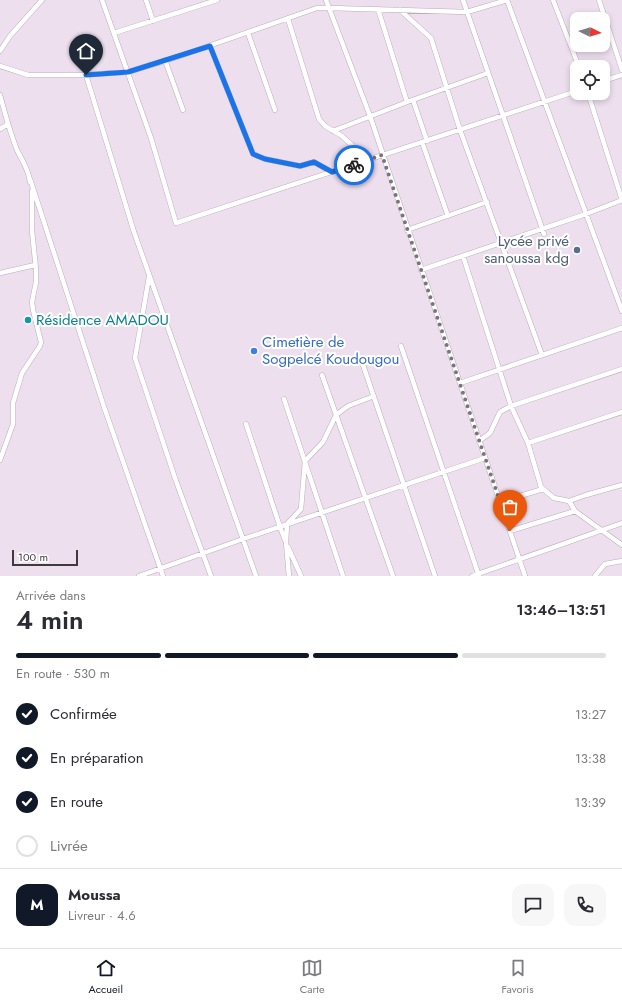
<!DOCTYPE html>
<html lang="fr">
<meta charset="utf-8">
<style>
:root{--surface:#fff;--page:#f7f7f7;--text:#2b2b33;--muted:#7c7c81;--line:#e1e1e2;--accent:#111827}
body{margin:0;font-family:Jost,sans-serif;background:var(--page);color:var(--text);height:100vh;display:flex;flex-direction:column;font-size:15px;white-space:nowrap}
*{box-sizing:border-box;margin:0}
p{font-size:13px;color:var(--muted)}
.icon{flex:none;width:22px;height:22px;fill:none;stroke:currentColor;stroke-width:2;stroke-linecap:round;stroke-linejoin:round}
.map{position:relative;height:576px;overflow:hidden}
.side{display:flex;flex-direction:column;background:var(--surface);flex:1}
.side>*{flex:none}
.needle{width:26px;rotate:95deg}
.controls{position:absolute;left:570px;top:12px;display:grid;gap:8px}
.controls a{display:grid;place-items:center;width:40px;height:40px;border-radius:8px;background:var(--surface);box-shadow:0 2px 6px #0003;font-size:20px}
.scale{position:absolute;left:12px;bottom:10px;width:66px;box-sizing:border-box;padding-left:4px;border:2px solid #3f3a3f;border-top:0;font-size:11px;line-height:14px;white-space:nowrap;color:#3f3a3f;-webkit-text-stroke:3px #fff;paint-order:stroke}
.pin{position:absolute;display:grid;place-items:center;width:34px;height:34px;color:#fff;margin:-41px -17px;border-radius:50% 50% 50% 0;rotate:-45deg;box-shadow:0 0 4px #0007}
.pin .icon{rotate:45deg}
.courier{position:absolute;display:grid;place-items:center;width:40px;height:40px;margin:-20px;border:3px solid #1a73e8;border-radius:50%;background:#fff;color:#222;box-shadow:0 1px 5px #0007}
.summary em{font-style:normal;font-weight:600}
.summary div{display:flex;flex-direction:column-reverse}
.summary{display:flex;align-items:center;justify-content:space-between;height:68px;padding:0 16px}
h1{font-size:26px;font-weight:600;line-height:30px}
.bar{display:grid;grid-template-columns:repeat(4,1fr);gap:6px 4px;align-content:center;height:48px;padding:0 16px}
.bar i{height:5px;border-radius:3px;background:var(--line)}
.bar .on{background:var(--accent)}
.bar p{grid-column:span 4}
.line{display:flex;align-items:center;gap:10px;padding:0 16px;border-top:1px solid var(--line)}
.line div{flex:1}
.round{display:grid;place-items:center;flex:none;width:42px;height:42px;border-radius:12px;background:var(--page)}
ol{padding:0 16px;list-style:none}
li{display:flex;align-items:center;gap:12px;height:44px}
li p{margin-inline-start:auto}
li .icon{padding:4px;border-radius:50%;background:var(--accent);color:#fff;stroke-width:4}
li:last-child{color:var(--muted)}
li i{width:22px;height:22px;border:2px solid var(--line);border-radius:50%}
.dock{display:flex;justify-content:space-around;align-items:center;height:56px;border-top:1px solid var(--line);background:var(--surface);font-size:11px;color:var(--muted)}
.dock a{display:grid;justify-items:center;gap:2px}
.dock .on{color:var(--accent)}
.map>svg:first-child{display:block}
.lines{fill:none;stroke-linecap:round;stroke-linejoin:round}
.minor-casing{stroke:#baadbb;stroke-width:5.5}
.minor{stroke:#fff;stroke-width:4.5}
.done{stroke:#7c747c;stroke-width:4;stroke-dasharray:0 7.2}
.route{stroke:#1a73e8;stroke-width:5}
.service-dot{fill:#5c6f8a;stroke:#fff;stroke-width:1.5}
.culture-dot{fill:#0f9aa8;stroke:#fff;stroke-width:1.5}
.shop-dot{fill:#3f7fe0;stroke:#fff;stroke-width:1.5}
.labels{text-anchor:middle;dominant-baseline:central;stroke-width:4;stroke-linejoin:round;paint-order:stroke}
.service-label{font-size:15px;fill:#4e5e75;stroke:#fff;text-anchor:end}
.culture-label{font-size:15px;fill:#0d838f;stroke:#fff;text-anchor:start}
.shop-label{font-size:15px;fill:#366cbe;stroke:#fff;text-anchor:start}
</style>
<div class="map">
<svg width="622" height="576" viewBox="0 0 622 576">
<rect width="100%" height="100%" fill="#eddfee"/>
<g class="lines">
<g class="minor-casing">
<path id="minor" d="M 102,0 L 151,138 L 176,223 L 577,91
M 146,0 L 153,21
M 326,0 L 370,116 L 525,576
M 463,0 L 544,234
M 507,0 L 622,311
M 553,0 L 579,67
M 599,0 L 622,70
M 378,9 L 407,102
M 400,10 L 431,38 L 460,130 L 542,355
M 288,19 L 319,119 L 325,126 L 342,136 L 368,160
M 114,33 L 217,0
M 248,33 L 275,110
M 210,46 L 253,154 L 265,159 L 300,166 L 314,162 L 332,172
M 0,51 L 10,36 L 42,0
M 165,60 L 183,110
M 0,66 L 28,75 L 82,75 L 128,72 L 180,56 L 317,8 L 329,8 L 467,12 L 507,0
M 86,75 L 134,232 L 256,576
M 603,81 L 622,75
M 588,93 L 622,200
M 0,95 C 5,114 10,132 17,150 C 22,160 29,170 30,182
M 413,100 L 427,141
M 0,129 L 8,124
M 333,131 L 407,102 L 488,73
M 422,142 L 448,216
M 30,179 L 104,407 L 163,576
M 407,230 L 487,202
M 463,256 L 511,406 L 528,443 L 541,487 L 554,498 L 569,501 L 586,495 L 622,485
M 421,270 L 586,214 L 622,200
M 0,273 L 35,265
M 149,277 L 135,358 L 176,481 L 211,576
M 401,346 L 479,576
M 363,365 L 435,576
M 322,375 L 393,576
M 460,383 L 622,328
M 284,399 L 343,576
M 246,424 L 280,527 L 285,540
M 479,441 L 490,433 L 500,412 L 511,406 L 622,369
M 528,443 L 622,412
M 0,460 L 13,424 L 13,403 L 22,373 L 40,346 L 41,342 L 33,310 L 32,302 L 36,282 L 36,269 L 32,231 L 32,191
M 569,501 L 575,511 L 622,545
M 500,502 L 543,489
M 510,531 L 575,511
M 288,547 L 301,576
M 139,576 L 243,539 L 485,458
M 289,576 L 286,542 L 287,524 L 301,509 L 305,461 L 323,442 L 336,415 L 348,406 L 374,396
M 472,576 L 622,523
M 595,576 L 605,564 L 622,561"/>
</g>
<use href="#minor" class="minor"/>
</g>
<g class="lines">
<path class="done" d="M 354,165 L 382,155 L 510,531"/>
<path class="route" d="M 86,75 L 128,72 L 210,46 L 253,154 L 265,159 L 300,166 L 314,162 L 332,172 L 354,165"/>
</g>
<circle class="service-dot" cx="577" cy="250" r="4"/>
<circle class="culture-dot" cx="28" cy="320" r="4"/>
<circle class="shop-dot" cx="254" cy="351" r="4"/>
<g class="labels">
<g class="service-label">
<text x="569" y="241">Lycée privé<tspan x="569" dy="17">sanoussa kdg</tspan></text>
</g>
<g class="culture-label">
<text x="36" y="320">Résidence AMADOU</text>
</g>
<g class="shop-label">
<text x="262" y="342">Cimetière de<tspan x="262" dy="17">Sogpelcé Koudougou</tspan></text>
</g>
</g>
</svg>
<div class="controls">
<a><svg class="needle" viewBox="-14 -14 28 28"><path d="M0-13l5 13h-10z" fill="#e53935"/><path d="M0 13l5-13h-10z" fill="#7c7c81"/></svg></a>
<a><svg class="icon" aria-label="locate" viewBox="0 0 24 24"><circle cx="12" cy="12" r="6"/><path d="M12 2v4M12 18v4M2 12h4M18 12h4"/></svg></a>
</div>
<div class="scale">100 m</div>
<div class="pin" style="left:510px;top:531px;background:#ea580c"><svg class="icon" aria-label="bag" viewBox="0 0 24 24"><path d="M5 8h14l-1 12H6zM9 8a3 3 0 0 1 6 0"/></svg></div>
<div class="pin" style="left:86px;top:75px;background:#1f2937"><svg class="icon" aria-label="home" viewBox="0 0 24 24"><path d="M3 11l9-7 9 7M6 9v11h12V9"/></svg></div>
<div class="courier" style="left:354px;top:165px"><svg class="icon" aria-label="bike" viewBox="0 0 24 24"><circle cx="6" cy="16" r="4"/><circle cx="18" cy="16" r="4"/><path d="M6 16l4-8h5l3 8M10 8l3 8H6M13 5h3"/></svg></div>
</div>
<section class="side">
<div class="summary"><div><h1>4 min</h1><p>Arrivée dans</p></div><em>13:46–13:51</em></div>
<div class="bar"><i class="on"></i><i class="on"></i><i class="on"></i><i></i><p>En route · 530 m</p></div>
<ol>
<li><svg class="icon" aria-label="check" viewBox="0 0 24 24"><path d="M5 12l5 5 9-10"/></svg>Confirmée<p>13:27</p></li>
<li><svg class="icon" aria-label="check" viewBox="0 0 24 24"><path d="M5 12l5 5 9-10"/></svg>En préparation<p>13:38</p></li>
<li><svg class="icon" aria-label="check" viewBox="0 0 24 24"><path d="M5 12l5 5 9-10"/></svg>En route<p>13:39</p></li>
<li><i></i>Livrée</li>
</ol>
<div class="line" style="height:72px"><b class="round" style="background:var(--accent);color:#fff">M</b><div><b>Moussa</b><p>Livreur · 4.6</p></div><a class="round"><svg class="icon" aria-label="chat" viewBox="0 0 24 24"><path d="M4 5h16v11H9l-5 4z"/></svg></a><a class="round"><svg class="icon" aria-label="phone" viewBox="0 0 24 24"><path d="M5 4h4l2 5-3 2q2 4 5 5l2-3 5 2v4C11 20 4 13 5 4z"/></svg></a></div>
</section>
<nav class="dock">
<a class="on"><svg class="icon" aria-label="home" viewBox="0 0 24 24"><path d="M3 11l9-7 9 7M6 9v11h12V9"/></svg>Accueil</a>
<a><svg class="icon" aria-label="map" viewBox="0 0 24 24"><path d="M3 6l6-2 6 2 6-2v14l-6 2-6-2-6 2zM9 4v14M15 6v14"/></svg>Carte</a>
<a><svg class="icon" aria-label="saved" viewBox="0 0 24 24"><path d="M7 4h10v16l-5-4-5 4z"/></svg>Favoris</a>
</nav>
